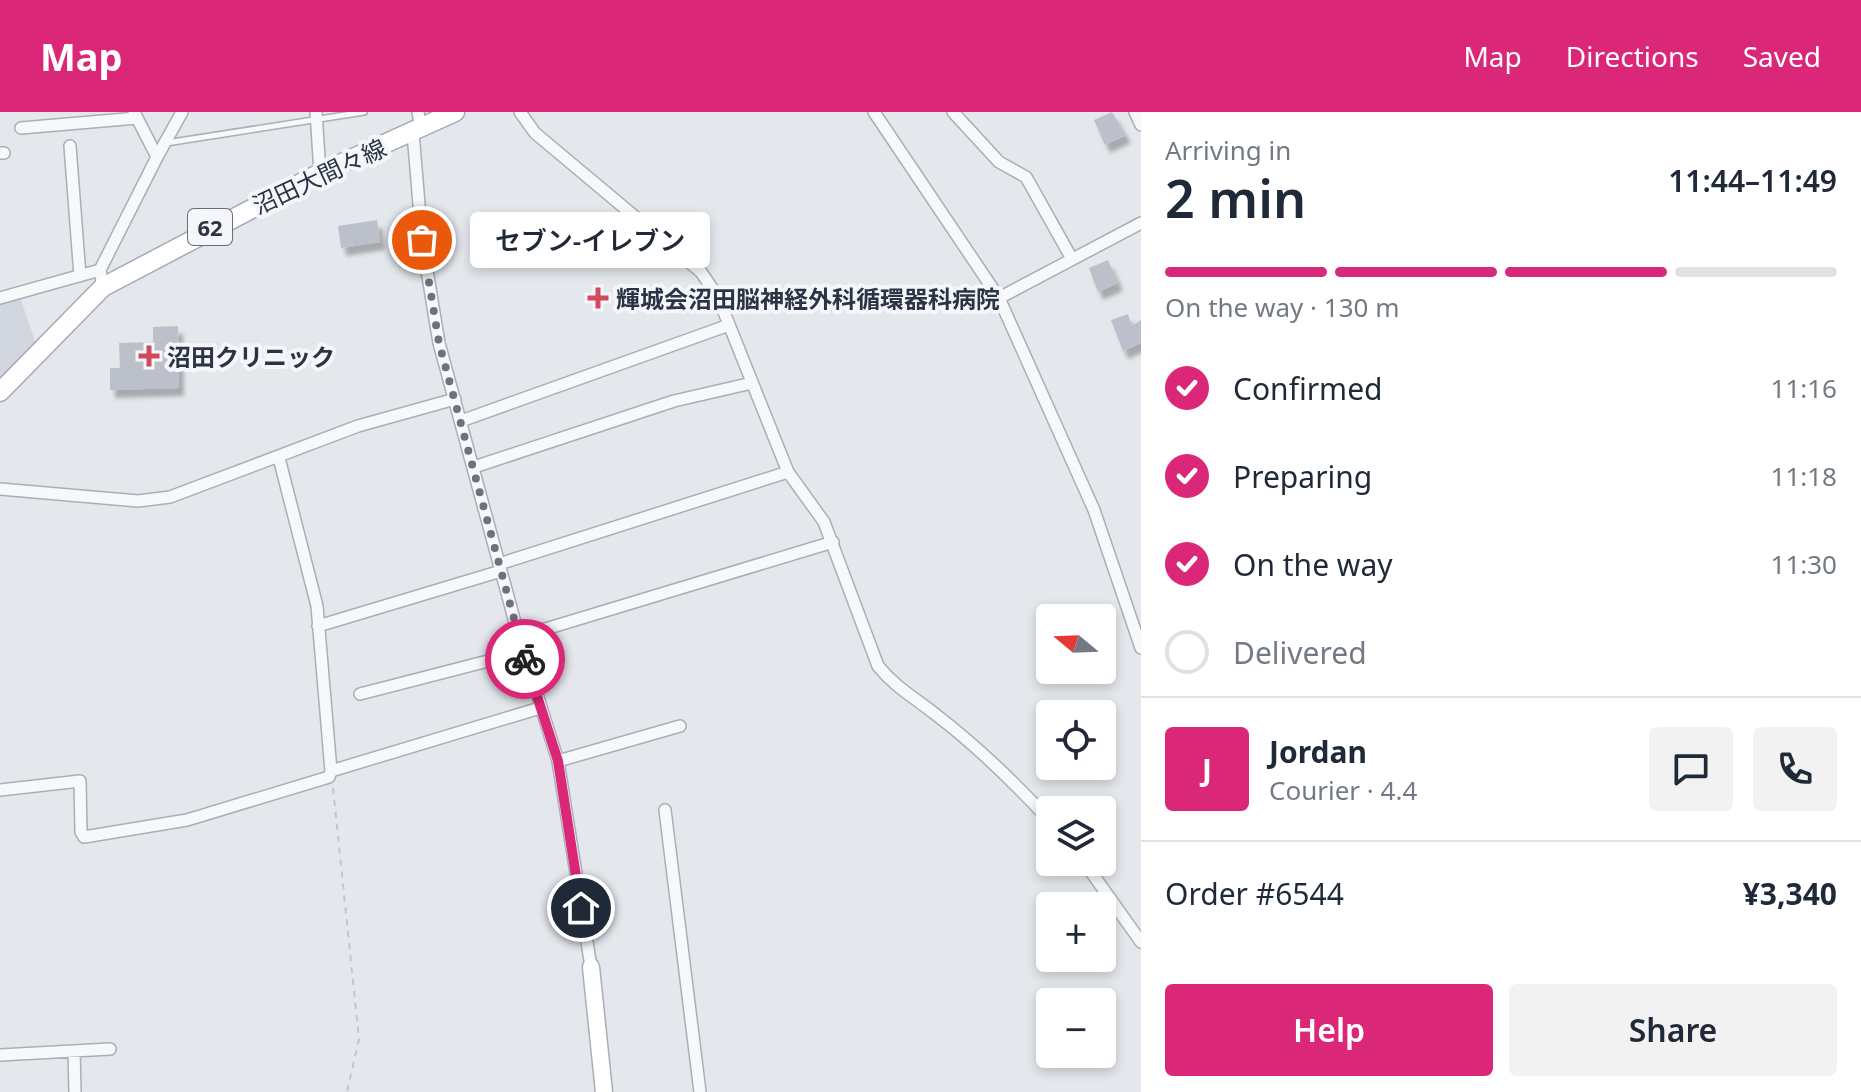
<!DOCTYPE html>
<meta charset="utf-8">
<style>
:root{--surface:#fff;--page:#f2f2f3;--text:#1f2937;--muted:#747a83;--line:#e0e1e3;--accent:#db2777}
body{margin:0;font-family:"Noto Sans","Noto Sans JP",sans-serif;background:var(--page);color:var(--text);height:100vh;display:flex;flex-direction:column;font-size:30px;white-space:nowrap}
*{box-sizing:border-box;margin:0}
p{font-size:26px;color:var(--muted)}
.icon{flex:none;width:44px;height:44px;fill:none;stroke:currentColor;stroke-width:2;stroke-linecap:round;stroke-linejoin:round}
.map{position:relative;flex:1;overflow:hidden}
.sheet{display:flex;flex-direction:column;background:var(--surface);width:720px}
.sheet>*{flex:none}
.needle{width:52px;rotate:289deg}
.buttons{position:absolute;left:1036px;top:492px;display:grid;gap:16px}
.buttons a{display:grid;place-items:center;width:80px;height:80px;border-radius:8px;background:var(--surface);box-shadow:0 4px 12px #0003;font-size:40px}
.pin{position:absolute;display:grid;place-items:center;width:68px;height:68px;color:#fff;margin:-34px;border:4px solid #fff;border-radius:50%;box-shadow:0 2px 8px #0007}
.courier{position:absolute;display:grid;place-items:center;width:80px;height:80px;margin:-40px;border:6px solid #db2777;border-radius:50%;background:#fff;color:#222;box-shadow:0 2px 10px #0007}
.bubble{position:absolute;height:56px;border-radius:8px;background:var(--surface);box-shadow:0 4px 12px #0003;font-size:26px;font-weight:600;line-height:56px;text-align:center}
.head em{font-style:normal;font-weight:600}
.head div{display:flex;flex-direction:column-reverse}
.head{display:flex;align-items:center;justify-content:space-between;height:136px;padding:0 24px}
h1{font-size:52px;font-weight:600;line-height:60px}
.bar{display:grid;grid-template-columns:repeat(4,1fr);gap:12px 8px;align-content:center;height:96px;padding:0 24px}
.bar i{height:10px;border-radius:6px;background:var(--line)}
.bar .selected{background:var(--accent)}
.bar p{grid-column:span 4}
.line{display:flex;align-items:center;gap:20px;padding:0 24px;border-top:2px solid var(--line)}
.line div{flex:1}
.round{display:grid;place-items:center;flex:none;width:84px;height:84px;border-radius:8px;background:var(--page)}
ol{padding:0 24px;list-style:none}
li{display:flex;align-items:center;gap:24px;height:88px}
li p{margin-inline-start:auto}
li .icon{padding:8px;border-radius:50%;background:var(--accent);color:#fff;stroke-width:4}
li:last-child{color:var(--muted)}
li i{width:44px;height:44px;border:4px solid var(--line);border-radius:50%}
.action{display:flex;gap:16px;margin-top:auto;padding:16px 24px}
.action a{flex:1;height:92px;border-radius:8px;background:var(--accent);color:#fff;font-size:32px;font-weight:600;line-height:92px;text-align:center}
.action a+a{background:var(--page);color:var(--text)}
header{display:flex;align-items:center;gap:48px;box-sizing:border-box;height:112px;padding:0 40px;background:var(--accent);color:#fff}
header strong{font-size:38px}
nav{display:flex;gap:44px;margin-inline-start:auto;font-size:28px}
main{display:flex;flex:1;min-height:0}
.map>svg:first-child{display:block}
.built{fill:#d2d6de}
.building{fill:#bbc0ca;filter:url(#shadow)}
.lines{fill:none;stroke-linecap:round;stroke-linejoin:round}
.lane-casing{stroke:#a9aeb7;stroke-width:8}
.street-casing{stroke:#a9aeb7;stroke-width:14}
.secondary-casing{stroke:#a9aeb7;stroke-width:19}
.primary-casing{stroke:#a3abb8;stroke-width:21}
.path{stroke:#c2c5cb;stroke-width:2;stroke-dasharray:6 6;stroke-linecap:butt}
.lane{stroke:#f7f8fa;stroke-width:5}
.street{stroke:#f7f8fa;stroke-width:11}
.secondary{stroke:#fff;stroke-width:16}
.primary{stroke:#fff;stroke-width:18}
.done{stroke:#6c737f;stroke-width:8;stroke-dasharray:0 14.4}
.route{stroke:#db2777;stroke-width:10}
.poi-dot{fill:#d1495b;stroke:#f4f6f9;stroke-width:3}
.labels{text-anchor:middle;dominant-baseline:central;stroke-width:8;stroke-linejoin:round;paint-order:stroke}
.shield{fill:#f4f6f9;stroke:#676e7b;stroke-width:2}
.shield-label{font-size:22px;font-weight:bold;fill:#2b3445}
.street-label{font-size:24px;fill:#2b3445;stroke:#f4f6f9}
.poi-label{font-size:24px;font-weight:bold;fill:#2b3445;stroke:#f4f6f9;text-anchor:start}
</style>
<header>
<strong>Map</strong>
<nav><a>Map</a><a>Directions</a><a>Saved</a></nav>
</header>
<main>
<div class="map">
<svg width="1141" height="980" viewBox="0 0 1141 980">
<defs>
<filter id="shadow"><feDropShadow dx="5" dy="8" stdDeviation="2" flood-color="#0004"/></filter>
</defs>
<rect width="100%" height="100%" fill="#e4e7ec"/>
<path class="built" d="M 20,185 L 36,232 L 0,269 L 0,191 Z"/>
<path class="building" d="M 1112,0 L 1126,23 L 1105,33 L 1094,8 Z
M 377,108 L 380,130 L 341,136 L 338,114 Z
M 1108,148 L 1118,171 L 1098,180 L 1089,156 Z
M 1128,202 L 1132,214 L 1141,208 L 1141,231 L 1123,239 L 1111,208 Z
M 178,214 L 179,276 L 110,278 L 110,256 L 120,256 L 119,231 L 153,230 L 153,215 Z"/>
<g class="lines">
<g class="lane-casing">
<path id="lane" d="M 166,31 L 364,0"/>
</g>
<g class="street-casing">
<path id="street" d="M 316,0 L 320,61
M 418,0 L 421,17
M 520,0 L 535,21 L 701,160 L 718,185 L 788,360 L 824,410 L 878,554 C 895,575 915,586 935,602 C 977,634 1014,670 1050,709
M 874,0 L 999,186 L 1094,398 L 1141,536
M 953,0 L 999,50 L 1026,65 L 1072,147
M 1135,0 L 1141,13
M 21,16 L 137,6
M 413,21 L 422,128 L 439,231 L 519,525 L 558,649 L 591,855
M 70,34 L 80,164
M 0,41 L 4,41
M 157,45 L 182,0
M 103,175 L 100,158 L 157,45 L 134,0
M 0,186 L 100,158
M 999,186 L 1141,111
M 461,309 L 729,213
M 279,346 L 317,494 L 331,659
M 474,355 L 674,289 L 752,271
M 0,377 L 138,389 L 170,385 L 358,314 L 455,287
M 499,452 L 788,360
M 318,514 L 501,459
M 519,525 L 833,430
M 360,582 L 523,540
M 558,649 L 680,614
M 0,678 L 80,669 L 81,720 L 84,725 L 187,708 L 329,665 L 331,659 L 540,596
M 665,698 L 700,980
M 1084,750 L 1141,830
M 74,939 L 75,980
M 0,943 L 110,937"/>
</g>
<g class="secondary-casing">
<path id="secondary" d="M 591,855 L 604,980"/>
</g>
<g class="primary-casing">
<path id="primary" d="M 0,280 L 103,175 L 320,61 L 455,0"/>
</g>
<path class="path" d="M 333,676 L 359,927 L 347,980"/>
<use href="#lane" class="lane"/>
<use href="#street" class="street"/>
<use href="#secondary" class="secondary"/>
<use href="#primary" class="primary"/>
</g>
<g class="lines">
<path class="done" d="M 422,128 L 439,231 L 525,547"/>
<path class="route" d="M 525,547 L 558,649 L 581,796"/>
</g>
<g class="poi-dot">
<path d="M594 174h8v8h8v8h-8v8h-8v-8h-8v-8h8z"/>
<path d="M145 232h8v8h8v8h-8v8h-8v-8h-8v-8h8z"/>
</g>
<g class="labels">
<rect class="shield" x="188" y="97" width="44" height="36" rx="6"/>
<g class="shield-label">
<text x="210" y="115">62</text>
</g>
<g class="street-label">
<text transform="translate(319 64) rotate(-25)">沼田大間々線</text>
</g>
<g class="poi-label">
<text x="616" y="186">輝城会沼田脳神経外科循環器科病院</text>
<text x="167" y="244">沼田クリニック</text>
</g>
</g>
</svg>
<div class="buttons">
<a><svg class="needle" viewBox="-14 -14 28 28"><path d="M0-13l5 13h-10z" fill="#e53935"/><path d="M0 13l5-13h-10z" fill="#747a83"/></svg></a>
<a><svg class="icon" aria-label="locate" viewBox="0 0 24 24"><circle cx="12" cy="12" r="6"/><path d="M12 2v4M12 18v4M2 12h4M18 12h4"/></svg></a>
<a><svg class="icon" aria-label="layers" viewBox="0 0 24 24"><path d="M12 4l9 5-9 5-9-5zM3 14l9 5 9-5"/></svg></a>
<a>+</a>
<a>−</a>
</div>
<div class="pin" style="left:422px;top:128px;background:#ea580c"><svg class="icon" aria-label="bag" viewBox="0 0 24 24"><path d="M5 8h14l-1 12H6zM9 8a3 3 0 0 1 6 0"/></svg></div>
<div class="pin" style="left:581px;top:796px;background:#1f2937"><svg class="icon" aria-label="home" viewBox="0 0 24 24"><path d="M3 11l9-7 9 7M6 9v11h12V9"/></svg></div>
<div class="courier" style="left:525px;top:547px"><svg class="icon" aria-label="bike" viewBox="0 0 24 24"><circle cx="6" cy="16" r="4"/><circle cx="18" cy="16" r="4"/><path d="M6 16l4-8h5l3 8M10 8l3 8H6M13 5h3"/></svg></div>
<div class="bubble" style="left:470px;top:100px;width:240px">セブン-イレブン</div>
</div>
<section class="sheet">
<div class="head"><div><h1>2 min</h1><p>Arriving in</p></div><em>11:44–11:49</em></div>
<div class="bar"><i class="selected"></i><i class="selected"></i><i class="selected"></i><i></i><p>On the way · 130 m</p></div>
<ol>
<li><svg class="icon" aria-label="check" viewBox="0 0 24 24"><path d="M5 12l5 5 9-10"/></svg>Confirmed<p>11:16</p></li>
<li><svg class="icon" aria-label="check" viewBox="0 0 24 24"><path d="M5 12l5 5 9-10"/></svg>Preparing<p>11:18</p></li>
<li><svg class="icon" aria-label="check" viewBox="0 0 24 24"><path d="M5 12l5 5 9-10"/></svg>On the way<p>11:30</p></li>
<li><i></i>Delivered</li>
</ol>
<div class="line" style="height:144px"><b class="round" style="background:var(--accent);color:#fff">J</b><div><b>Jordan</b><p>Courier · 4.4</p></div><a class="round"><svg class="icon" aria-label="chat" viewBox="0 0 24 24"><path d="M4 5h16v11H9l-5 4z"/></svg></a><a class="round"><svg class="icon" aria-label="phone" viewBox="0 0 24 24"><path d="M5 4h4l2 5-3 2q2 4 5 5l2-3 5 2v4C11 20 4 13 5 4z"/></svg></a></div>
<div class="line" style="height:104px"><div>Order #6544</div><b>¥3,340</b></div>
<div class="action"><a>Help</a><a>Share</a></div>
</section>
</main>
